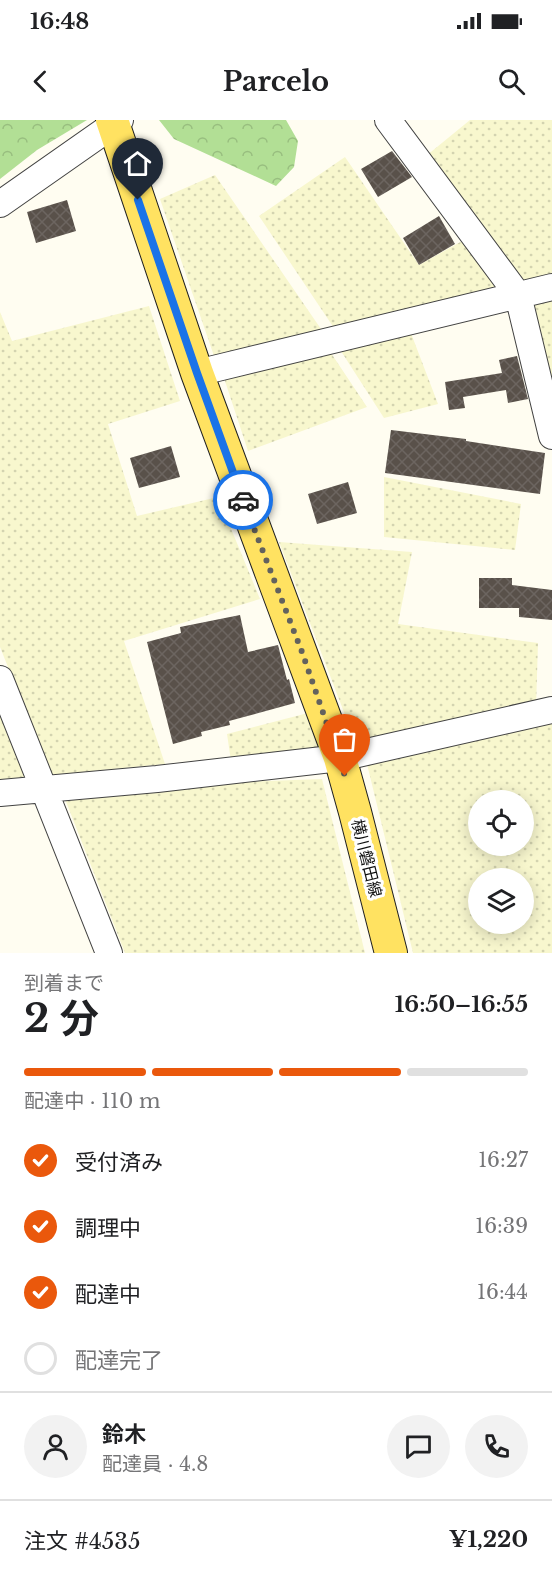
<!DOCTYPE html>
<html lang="ja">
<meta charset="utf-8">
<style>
:root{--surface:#fff;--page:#f2f2f2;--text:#202124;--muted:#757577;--line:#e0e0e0;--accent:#ea580c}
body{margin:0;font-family:"Libre Baskerville","Noto Sans JP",serif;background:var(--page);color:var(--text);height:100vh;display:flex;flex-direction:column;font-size:22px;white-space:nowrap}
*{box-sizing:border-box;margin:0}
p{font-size:20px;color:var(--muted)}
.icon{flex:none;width:33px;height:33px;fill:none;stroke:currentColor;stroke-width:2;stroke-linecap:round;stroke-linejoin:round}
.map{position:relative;height:833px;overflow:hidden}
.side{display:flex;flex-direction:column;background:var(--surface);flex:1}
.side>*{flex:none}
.buttons{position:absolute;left:468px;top:670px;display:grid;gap:12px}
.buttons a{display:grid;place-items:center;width:66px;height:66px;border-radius:50%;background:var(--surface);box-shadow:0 3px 15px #0003;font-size:30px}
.pin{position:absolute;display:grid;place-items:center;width:51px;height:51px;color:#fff;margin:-62px -26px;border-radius:50% 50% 50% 0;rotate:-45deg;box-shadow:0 0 6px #0007}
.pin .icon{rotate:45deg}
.courier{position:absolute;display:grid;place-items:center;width:60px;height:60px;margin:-30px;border:4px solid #1a73e8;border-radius:50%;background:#fff;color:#222;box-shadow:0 2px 8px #0007}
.summary em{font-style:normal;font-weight:700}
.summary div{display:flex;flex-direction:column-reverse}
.summary{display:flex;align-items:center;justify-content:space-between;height:102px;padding:0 24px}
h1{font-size:39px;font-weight:700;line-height:45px}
.bar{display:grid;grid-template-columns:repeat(4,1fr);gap:9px 6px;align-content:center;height:72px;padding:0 24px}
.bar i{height:8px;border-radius:4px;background:var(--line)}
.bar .on{background:var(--accent)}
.bar p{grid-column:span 4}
.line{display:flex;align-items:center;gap:15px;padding:0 24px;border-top:2px solid var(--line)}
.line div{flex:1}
.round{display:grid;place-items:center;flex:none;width:63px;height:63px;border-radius:32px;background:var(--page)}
ol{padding:0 24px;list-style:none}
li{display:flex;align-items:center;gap:18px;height:66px}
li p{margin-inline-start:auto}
li .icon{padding:6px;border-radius:50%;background:var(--accent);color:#fff;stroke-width:4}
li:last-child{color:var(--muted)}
li i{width:33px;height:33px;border:3px solid var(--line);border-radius:50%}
.status{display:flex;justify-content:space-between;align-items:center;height:42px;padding:0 30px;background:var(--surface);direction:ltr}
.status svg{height:16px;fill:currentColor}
header{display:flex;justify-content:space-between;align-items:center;height:78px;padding:0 24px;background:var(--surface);font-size:27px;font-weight:700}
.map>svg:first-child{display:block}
.farmland{fill:url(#farmland-dots);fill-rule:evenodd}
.forest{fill:url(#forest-crowns)}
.building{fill:url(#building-cross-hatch)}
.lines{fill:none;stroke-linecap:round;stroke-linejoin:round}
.minor-casing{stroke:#424242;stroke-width:28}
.major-casing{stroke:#202020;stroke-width:34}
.minor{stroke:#fff;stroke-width:26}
.major{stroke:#ffe261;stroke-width:32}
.done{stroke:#63625e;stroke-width:6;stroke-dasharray:0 10.8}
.route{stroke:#1a73e8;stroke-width:8}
.labels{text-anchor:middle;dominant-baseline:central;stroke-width:6;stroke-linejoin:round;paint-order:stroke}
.street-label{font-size:16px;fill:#0f0f0f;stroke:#fff}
</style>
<div class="status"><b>16:48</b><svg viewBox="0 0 49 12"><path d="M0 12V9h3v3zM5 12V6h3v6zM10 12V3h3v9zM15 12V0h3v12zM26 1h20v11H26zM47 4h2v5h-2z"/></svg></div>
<header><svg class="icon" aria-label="back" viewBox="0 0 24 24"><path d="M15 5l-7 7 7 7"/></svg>Parcelo<svg class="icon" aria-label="search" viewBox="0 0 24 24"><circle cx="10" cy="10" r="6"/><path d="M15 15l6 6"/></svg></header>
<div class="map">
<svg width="552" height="833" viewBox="0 0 552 833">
<defs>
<pattern id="farmland-dots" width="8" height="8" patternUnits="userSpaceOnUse" patternTransform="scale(1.5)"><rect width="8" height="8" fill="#f8f7ce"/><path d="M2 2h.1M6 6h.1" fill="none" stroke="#d3d3b0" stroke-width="1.8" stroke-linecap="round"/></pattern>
<pattern id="forest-crowns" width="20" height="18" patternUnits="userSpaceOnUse" patternTransform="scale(1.5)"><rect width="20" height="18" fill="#b2df95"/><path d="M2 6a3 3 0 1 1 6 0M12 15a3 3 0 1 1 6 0" fill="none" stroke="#98be7f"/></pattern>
<pattern id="building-cross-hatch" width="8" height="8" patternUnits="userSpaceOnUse" patternTransform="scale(1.5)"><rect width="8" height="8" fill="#59514a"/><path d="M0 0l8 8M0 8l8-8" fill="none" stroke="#6c6560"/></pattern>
</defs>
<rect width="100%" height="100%" fill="#fffdf1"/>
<path class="farmland" d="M 470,0 L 552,0 L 552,316 L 518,175 L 426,36 Z
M 345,37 L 419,145 L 464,120 L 501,168 L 334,208 L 259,96 Z
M 215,55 L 321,209 L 214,236 L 160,79 Z
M 149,186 L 180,281 L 108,304 L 137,396 L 218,377 L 260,479 L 124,521 L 165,644 L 51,655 L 0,527 L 0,192 L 12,221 Z
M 409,208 L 438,284 L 384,298 L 339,228 Z
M 329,230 L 367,287 L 248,331 L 224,258 Z
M 384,357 L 521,384 L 515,430 L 384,417 Z
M 279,422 L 412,432 L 398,504 L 538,523 L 536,588 L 355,621 Z
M 0,587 L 30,659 L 0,661 Z
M 308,593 L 322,629 L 231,641 L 227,614 Z
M 552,593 L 552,833 L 413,833 L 367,644 ZM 478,681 L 524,681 L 524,726 L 478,726 ZM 478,759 L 524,759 L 524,804 L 478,804 Z
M 322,659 L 365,833 L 125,833 L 65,679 L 208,663 Z"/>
<path class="forest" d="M 0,0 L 87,0 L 37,30 L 0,59 Z
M 159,0 L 286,0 L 298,21 L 294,47 L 276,66 L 174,19 Z"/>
<path class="building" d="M 392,31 L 412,57 L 378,77 L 361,49 Z
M 67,80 L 76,111 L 36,123 L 27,92 Z
M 439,96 L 455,124 L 419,145 L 403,118 Z
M 517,236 L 528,279 L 508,283 L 506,270 L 463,277 L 465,288 L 449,290 L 445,262 L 502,253 L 499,240 Z
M 391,310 L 466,319 L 466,321 L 545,333 L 540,374 L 385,353 Z
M 171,326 L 180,357 L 139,368 L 130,338 Z
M 348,362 L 357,393 L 317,404 L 308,374 Z
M 479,458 L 512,458 L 512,465 L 552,470 L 552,500 L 519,497 L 519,488 L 479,488 Z
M 240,495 L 248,532 L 278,525 L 287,560 L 289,559 L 295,583 L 229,601 L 230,605 L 201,612 L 202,616 L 173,624 L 147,522 L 181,513 L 180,507 Z"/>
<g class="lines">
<g class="minor-casing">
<path id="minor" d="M 388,0 L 518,175 L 552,316
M 0,84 L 120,0
M 197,253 L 552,167
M 0,559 L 109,833
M 0,673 L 157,659 L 340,638 L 552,590"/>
</g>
<g class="major-casing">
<path id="major" d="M 112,0 L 197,253 L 340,638 L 355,692 L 391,833"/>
</g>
<use href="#minor" class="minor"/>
<use href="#major" class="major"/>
</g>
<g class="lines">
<path class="done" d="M 243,380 L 302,532 L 345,656"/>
<path class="route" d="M 138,80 L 197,253 L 243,380"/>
</g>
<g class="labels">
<g class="street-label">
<text transform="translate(367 738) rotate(76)">横川磐田線</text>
</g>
</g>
</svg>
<div class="buttons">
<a><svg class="icon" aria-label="locate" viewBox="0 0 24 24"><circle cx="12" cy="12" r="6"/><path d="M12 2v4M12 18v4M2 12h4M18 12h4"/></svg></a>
<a><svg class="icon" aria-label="layers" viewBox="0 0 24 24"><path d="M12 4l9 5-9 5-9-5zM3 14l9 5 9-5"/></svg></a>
</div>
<div class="pin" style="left:345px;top:656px;background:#ea580c"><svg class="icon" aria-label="bag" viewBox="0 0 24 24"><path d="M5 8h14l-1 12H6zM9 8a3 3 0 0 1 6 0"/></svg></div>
<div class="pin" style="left:138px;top:80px;background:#1f2937"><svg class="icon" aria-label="home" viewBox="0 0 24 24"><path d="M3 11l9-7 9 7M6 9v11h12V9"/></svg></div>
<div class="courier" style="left:243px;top:380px"><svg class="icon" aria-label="car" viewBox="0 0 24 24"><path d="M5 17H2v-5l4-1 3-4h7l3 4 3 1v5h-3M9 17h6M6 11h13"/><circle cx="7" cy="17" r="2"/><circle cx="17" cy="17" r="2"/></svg></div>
</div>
<section class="side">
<div class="summary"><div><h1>2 分</h1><p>到着まで</p></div><em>16:50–16:55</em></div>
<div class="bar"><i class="on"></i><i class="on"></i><i class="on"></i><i></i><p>配達中 · 110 m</p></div>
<ol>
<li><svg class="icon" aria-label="check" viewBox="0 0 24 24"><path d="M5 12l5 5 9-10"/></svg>受付済み<p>16:27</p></li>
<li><svg class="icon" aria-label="check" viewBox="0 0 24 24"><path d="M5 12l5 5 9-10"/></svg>調理中<p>16:39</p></li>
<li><svg class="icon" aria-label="check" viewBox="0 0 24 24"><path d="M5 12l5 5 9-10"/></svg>配達中<p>16:44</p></li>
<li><i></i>配達完了</li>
</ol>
<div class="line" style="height:108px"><a class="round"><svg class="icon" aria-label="person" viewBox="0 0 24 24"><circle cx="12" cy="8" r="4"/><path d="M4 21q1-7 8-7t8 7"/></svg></a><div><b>鈴木</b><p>配達員 · 4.8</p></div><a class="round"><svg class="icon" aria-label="chat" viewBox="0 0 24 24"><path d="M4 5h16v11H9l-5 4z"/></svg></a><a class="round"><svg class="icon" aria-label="phone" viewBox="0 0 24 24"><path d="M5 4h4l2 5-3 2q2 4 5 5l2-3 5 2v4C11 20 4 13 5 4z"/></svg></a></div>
<div class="line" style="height:78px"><div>注文 #4535</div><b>¥1,220</b></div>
</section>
